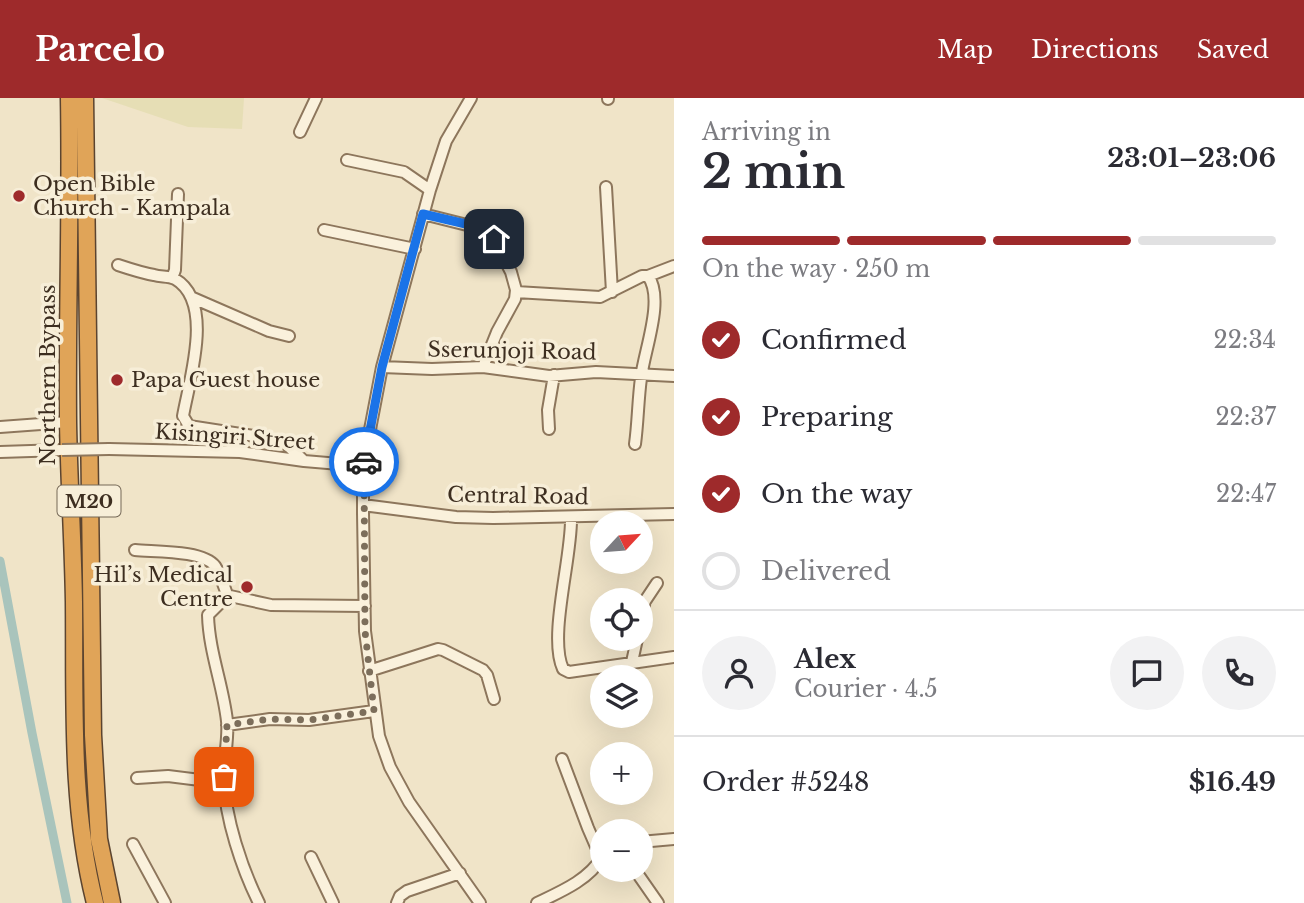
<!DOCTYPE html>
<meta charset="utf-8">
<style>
:root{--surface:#fff;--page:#f2f2f3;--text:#2b2b33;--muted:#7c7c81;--line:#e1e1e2;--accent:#9e2a2b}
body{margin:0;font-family:"Libre Baskerville",serif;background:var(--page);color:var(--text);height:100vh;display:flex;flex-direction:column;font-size:26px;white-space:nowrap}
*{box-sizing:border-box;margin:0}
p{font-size:23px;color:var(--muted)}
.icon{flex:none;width:38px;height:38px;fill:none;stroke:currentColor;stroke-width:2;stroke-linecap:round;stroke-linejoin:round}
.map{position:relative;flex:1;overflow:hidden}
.panel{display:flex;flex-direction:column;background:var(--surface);width:630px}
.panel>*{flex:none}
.needle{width:46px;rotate:64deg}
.tools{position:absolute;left:590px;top:413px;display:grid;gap:14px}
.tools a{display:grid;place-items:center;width:63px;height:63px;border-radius:50%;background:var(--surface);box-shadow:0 7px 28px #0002;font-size:35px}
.pin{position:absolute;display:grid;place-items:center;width:60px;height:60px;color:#fff;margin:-30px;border-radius:14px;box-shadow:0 4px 10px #0006}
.courier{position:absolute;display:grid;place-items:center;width:70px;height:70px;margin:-35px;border:5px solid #1a73e8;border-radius:50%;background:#fff;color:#222;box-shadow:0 2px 9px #0007}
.overview em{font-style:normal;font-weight:700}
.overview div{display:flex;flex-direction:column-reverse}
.overview{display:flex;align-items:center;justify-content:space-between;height:119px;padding:0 28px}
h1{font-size:46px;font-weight:700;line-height:52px}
.bar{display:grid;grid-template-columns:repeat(4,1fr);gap:10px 7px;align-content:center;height:84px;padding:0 28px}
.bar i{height:9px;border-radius:5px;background:var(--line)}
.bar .on{background:var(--accent)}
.bar p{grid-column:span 4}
.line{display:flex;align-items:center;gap:18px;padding:0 28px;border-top:2px solid var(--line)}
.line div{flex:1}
.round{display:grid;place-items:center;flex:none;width:74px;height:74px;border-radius:37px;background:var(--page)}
ol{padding:0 28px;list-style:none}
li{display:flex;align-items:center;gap:21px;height:77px}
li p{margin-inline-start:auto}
li .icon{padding:7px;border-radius:50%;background:var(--accent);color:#fff;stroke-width:4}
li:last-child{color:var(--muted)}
li i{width:38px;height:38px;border:4px solid var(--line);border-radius:50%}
header{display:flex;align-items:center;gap:42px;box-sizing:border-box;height:98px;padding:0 35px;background:var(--accent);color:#fff}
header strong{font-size:33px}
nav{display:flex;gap:38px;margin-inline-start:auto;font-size:24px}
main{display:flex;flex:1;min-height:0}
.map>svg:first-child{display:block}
.farmland{fill:#e6deb5}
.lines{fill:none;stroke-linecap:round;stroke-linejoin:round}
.canal{stroke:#a9c4bc;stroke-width:9}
.minor-casing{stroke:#8d765c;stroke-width:14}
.highway-casing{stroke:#5b4430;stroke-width:19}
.minor{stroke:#faf1dc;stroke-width:10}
.highway{stroke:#e0a458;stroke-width:16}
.minor-bridge-casing{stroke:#8d765c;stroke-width:14;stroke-linecap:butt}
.minor-bridge{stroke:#faf1dc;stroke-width:10}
.done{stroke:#7c6e5b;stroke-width:7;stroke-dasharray:0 12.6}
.route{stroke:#1a73e8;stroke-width:9}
.poi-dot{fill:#9e2a2b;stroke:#f7eed8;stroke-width:2.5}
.labels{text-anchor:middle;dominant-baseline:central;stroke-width:7;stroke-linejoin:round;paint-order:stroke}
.shield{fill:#f7eed8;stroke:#756857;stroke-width:2}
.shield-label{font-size:19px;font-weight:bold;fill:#3d2e20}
.poi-label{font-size:21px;fill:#3d2e20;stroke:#f7eed8;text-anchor:start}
.street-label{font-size:21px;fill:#3d2e20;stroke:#f7eed8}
</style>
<header>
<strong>Parcelo</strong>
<nav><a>Map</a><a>Directions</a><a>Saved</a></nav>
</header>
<main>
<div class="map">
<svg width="674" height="805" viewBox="0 0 674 805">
<rect width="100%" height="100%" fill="#f0e4c8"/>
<path class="farmland" d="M 102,0 L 244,0 L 242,31 L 188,29 Z"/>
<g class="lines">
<path class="canal" d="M 0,463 L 32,635 L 67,805"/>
<g class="minor-casing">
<path id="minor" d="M 471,0 L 446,43 L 430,92 L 382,269 L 363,368 L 363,415 L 365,533 L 379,638 L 390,669 L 409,704 L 480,805
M 608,1 L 608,0
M 300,34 L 316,0
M 347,62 L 404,74 L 430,92
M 606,89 L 612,194
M 423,116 L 487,132 L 494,141 L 511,174 L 516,192 L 515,201 L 497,234 L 483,269
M 324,132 L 415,151
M 118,167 C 130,171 142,175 154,177 C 161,179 169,178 175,181 C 215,204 189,283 183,318 L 189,328 L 261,339 L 285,345 L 304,363
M 172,180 L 175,172 L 178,96
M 516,194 L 600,199 L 642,178 L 648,178 L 674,168
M 193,200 L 269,233 L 289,238
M 382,269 L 432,271 L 483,269 L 549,278 L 596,274 L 674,278
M 0,329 L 68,324
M 549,331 L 548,312 L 554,277
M 635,346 C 638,324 638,302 641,280 C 644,253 665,201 648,178
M 109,351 L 240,354 L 304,363 L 363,368
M 0,354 L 62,352
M 363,407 L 456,419 L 493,420 L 674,416
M 571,420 C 572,459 548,539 563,571 L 569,574 L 674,559
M 135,452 C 155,454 203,452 215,468 C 221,477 224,489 228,499
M 640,522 L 645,503 L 657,485
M 632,564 L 637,541
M 369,573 L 438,551 L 443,552 L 483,572 L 487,577 L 494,601
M 227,627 L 270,621 L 309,622 L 374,613
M 562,661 L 588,730 L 601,760
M 137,680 L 168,678 L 224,685
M 640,744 L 674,741
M 133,746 L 165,805
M 311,759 L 333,805
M 635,772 L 658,805
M 259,805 C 242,771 225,720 224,682 C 223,662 229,642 227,623 C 223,587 209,554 208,517 L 224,501 L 230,498 L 271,507 L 365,508
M 397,805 L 400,798 L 407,793 L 460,775
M 537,805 C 560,794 589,782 602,759"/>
</g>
<g class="highway-casing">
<path id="highway" d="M 69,0 C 71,108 67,216 68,324 C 69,384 73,444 74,504 C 75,605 70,706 95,805
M 85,0 L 93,637 L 99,741 L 112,805"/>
</g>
<use href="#minor" class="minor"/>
<use href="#highway" class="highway"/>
<g class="minor-bridge-casing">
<path id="minor-bridge" d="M 62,352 L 109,351"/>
</g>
<use href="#minor-bridge" class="minor-bridge"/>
</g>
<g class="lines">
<path class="done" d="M 224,679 L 227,627 L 270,621 L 309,622 L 374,613 L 365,533 L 364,364"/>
<path class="route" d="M 364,364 L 382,269 L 423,116 L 483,130 L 494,141"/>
</g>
<g class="poi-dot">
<circle cx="19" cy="98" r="7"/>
<circle cx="117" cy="282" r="7"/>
<circle cx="247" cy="489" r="7"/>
</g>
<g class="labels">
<rect class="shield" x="57.5" y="387.5" width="63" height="31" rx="5"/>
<g class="shield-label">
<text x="89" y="403">M20</text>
</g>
<g class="poi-label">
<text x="33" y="86">Open Bible<tspan x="33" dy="24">Church - Kampala</tspan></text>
<text x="131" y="282">Papa Guest house</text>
<text x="233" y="477" text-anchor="end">Hil’s Medical<tspan x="233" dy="24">Centre</tspan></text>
</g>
<g class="street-label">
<text transform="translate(512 253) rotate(1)">Sserunjoji Road</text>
<text transform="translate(48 277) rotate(-90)">Northern Bypass</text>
<text transform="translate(235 339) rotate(4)">Kisingiri Street</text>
<text transform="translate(518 398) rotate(1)">Central Road</text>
</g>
</g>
</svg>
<div class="tools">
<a><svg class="needle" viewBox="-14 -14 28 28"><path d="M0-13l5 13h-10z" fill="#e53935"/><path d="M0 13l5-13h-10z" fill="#7c7c81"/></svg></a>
<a><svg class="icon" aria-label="locate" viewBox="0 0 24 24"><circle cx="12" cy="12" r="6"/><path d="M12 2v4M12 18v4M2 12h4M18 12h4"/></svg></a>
<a><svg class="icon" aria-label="layers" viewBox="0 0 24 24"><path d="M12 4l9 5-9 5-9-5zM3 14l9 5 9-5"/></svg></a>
<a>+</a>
<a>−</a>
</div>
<div class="pin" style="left:224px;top:679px;background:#ea580c"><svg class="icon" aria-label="bag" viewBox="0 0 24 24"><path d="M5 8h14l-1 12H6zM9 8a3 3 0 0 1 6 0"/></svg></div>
<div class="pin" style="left:494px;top:141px;background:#1f2937"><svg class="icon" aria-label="home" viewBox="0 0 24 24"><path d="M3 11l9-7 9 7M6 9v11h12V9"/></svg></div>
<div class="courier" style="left:364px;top:364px"><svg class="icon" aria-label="car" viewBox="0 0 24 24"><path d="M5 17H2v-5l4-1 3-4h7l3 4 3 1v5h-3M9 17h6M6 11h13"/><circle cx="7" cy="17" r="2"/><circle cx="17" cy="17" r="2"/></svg></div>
</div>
<section class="panel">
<div class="overview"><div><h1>2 min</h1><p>Arriving in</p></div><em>23:01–23:06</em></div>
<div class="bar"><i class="on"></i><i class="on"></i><i class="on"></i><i></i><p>On the way · 250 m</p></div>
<ol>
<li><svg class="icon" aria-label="check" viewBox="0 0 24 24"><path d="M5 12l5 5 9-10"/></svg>Confirmed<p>22:34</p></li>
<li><svg class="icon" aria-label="check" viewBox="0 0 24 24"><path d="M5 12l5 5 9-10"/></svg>Preparing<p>22:37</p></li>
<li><svg class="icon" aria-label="check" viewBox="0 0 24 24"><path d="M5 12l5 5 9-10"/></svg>On the way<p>22:47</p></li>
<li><i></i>Delivered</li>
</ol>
<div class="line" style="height:126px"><a class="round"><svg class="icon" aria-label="person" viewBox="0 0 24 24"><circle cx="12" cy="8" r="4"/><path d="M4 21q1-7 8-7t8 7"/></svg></a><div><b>Alex</b><p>Courier · 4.5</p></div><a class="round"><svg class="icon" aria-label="chat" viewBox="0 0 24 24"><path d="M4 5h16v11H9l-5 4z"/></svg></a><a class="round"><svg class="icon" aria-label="phone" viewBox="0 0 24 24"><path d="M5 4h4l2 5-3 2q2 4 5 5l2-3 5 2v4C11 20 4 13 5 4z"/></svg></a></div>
<div class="line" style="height:91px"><div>Order #5248</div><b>$16.49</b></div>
</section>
</main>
